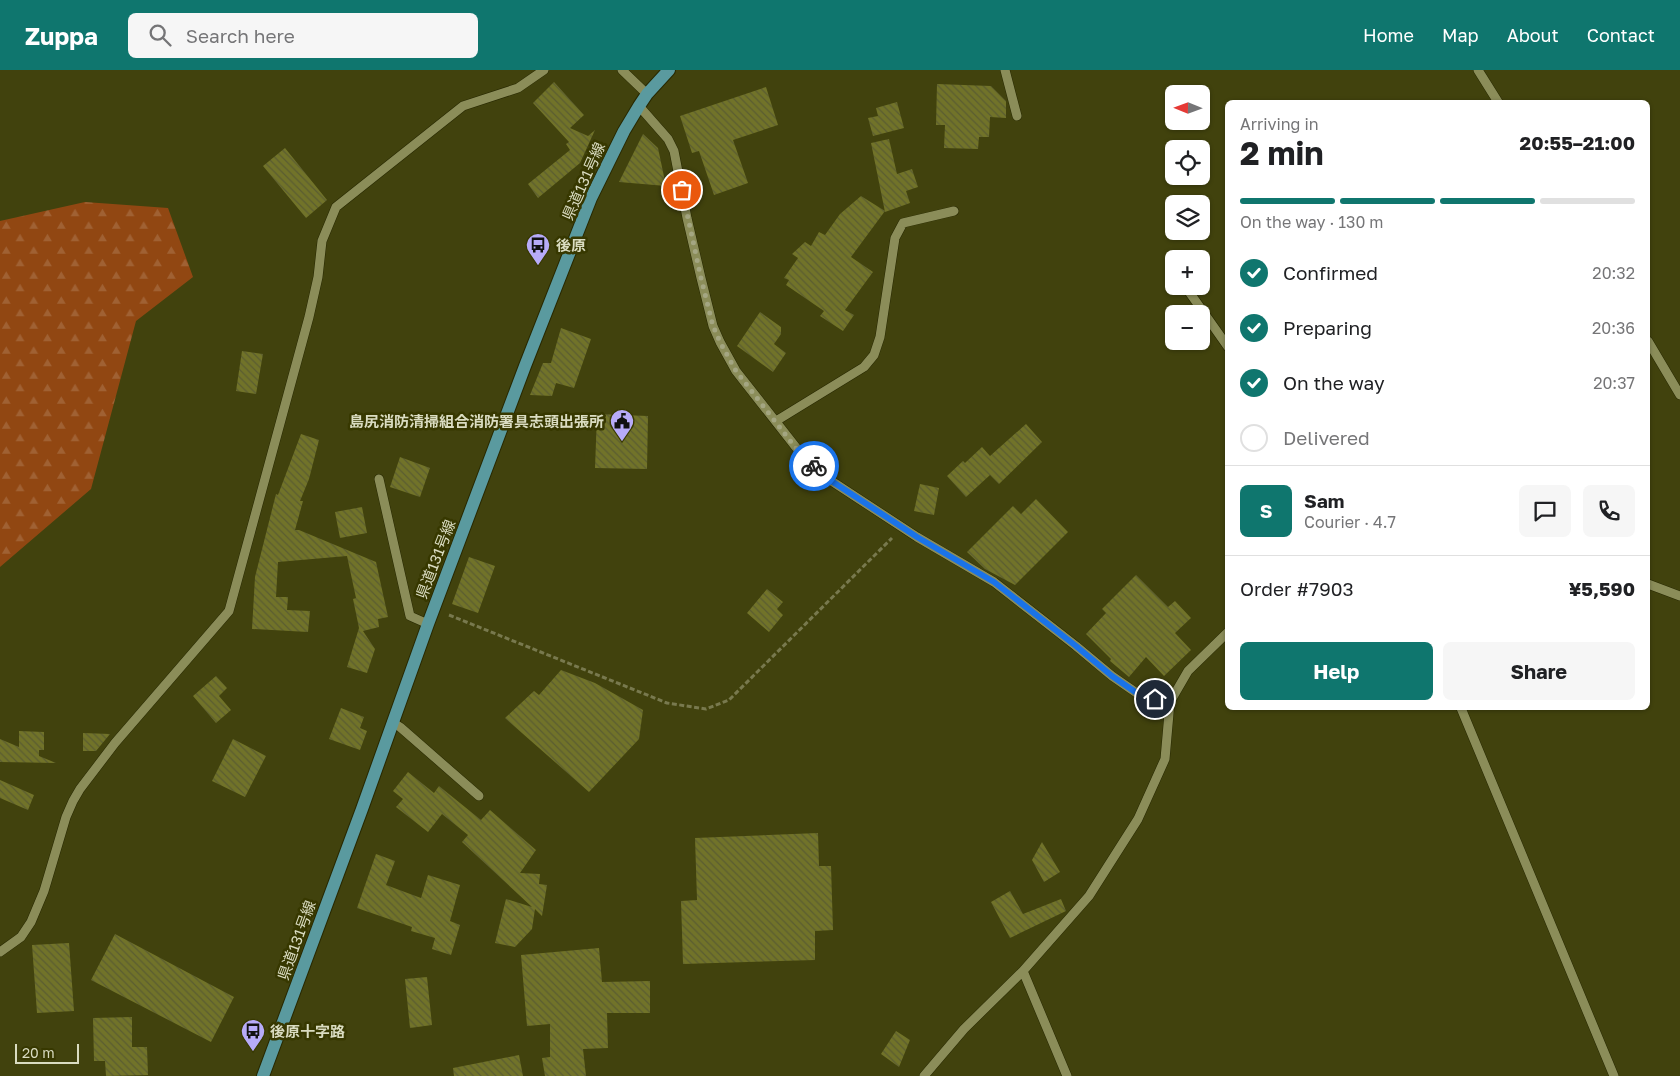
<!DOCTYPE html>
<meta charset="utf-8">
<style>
:root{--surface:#fff;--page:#f6f6f6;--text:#202124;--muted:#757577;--line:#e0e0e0;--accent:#0f766e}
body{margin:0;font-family:"Golos Text","Noto Sans JP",sans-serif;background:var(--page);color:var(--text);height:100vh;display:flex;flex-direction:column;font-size:19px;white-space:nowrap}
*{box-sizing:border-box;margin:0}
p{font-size:16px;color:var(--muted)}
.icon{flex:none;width:28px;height:28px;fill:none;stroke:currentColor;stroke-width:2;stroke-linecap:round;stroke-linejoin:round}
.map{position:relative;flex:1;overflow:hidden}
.details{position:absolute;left:1225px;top:30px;width:425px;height:610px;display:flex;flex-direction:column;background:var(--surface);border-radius:8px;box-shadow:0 1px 4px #0004}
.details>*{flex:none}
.needle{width:32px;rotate:271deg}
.controls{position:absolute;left:1165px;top:15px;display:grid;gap:10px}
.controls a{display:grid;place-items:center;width:45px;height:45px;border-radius:8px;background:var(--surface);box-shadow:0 1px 4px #0004;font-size:25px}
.scale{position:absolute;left:15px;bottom:12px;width:64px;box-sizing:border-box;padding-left:5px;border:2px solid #dadcc1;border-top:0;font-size:14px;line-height:18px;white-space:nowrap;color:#dadcc1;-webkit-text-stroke:4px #373800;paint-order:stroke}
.pin{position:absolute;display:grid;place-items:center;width:42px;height:42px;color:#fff;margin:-21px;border:2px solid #fff;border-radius:50%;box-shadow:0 1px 5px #0007}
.courier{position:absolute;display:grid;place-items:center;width:50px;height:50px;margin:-25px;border:4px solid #1a73e8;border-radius:50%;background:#fff;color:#222;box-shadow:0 1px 6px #0007}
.headline em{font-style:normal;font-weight:700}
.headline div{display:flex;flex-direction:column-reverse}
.headline{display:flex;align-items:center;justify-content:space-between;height:85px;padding:0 15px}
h1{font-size:32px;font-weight:700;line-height:38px}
.bar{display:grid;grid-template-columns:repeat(4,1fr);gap:8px 5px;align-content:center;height:60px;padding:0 15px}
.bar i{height:6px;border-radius:4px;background:var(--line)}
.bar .on{background:var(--accent)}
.bar p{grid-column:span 4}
.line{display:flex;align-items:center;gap:12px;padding:0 15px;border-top:1px solid var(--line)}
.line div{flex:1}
.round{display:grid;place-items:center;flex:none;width:52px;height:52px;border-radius:8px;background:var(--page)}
ol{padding:0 15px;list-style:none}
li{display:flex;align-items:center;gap:15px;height:55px}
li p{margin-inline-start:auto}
li .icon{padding:5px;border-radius:50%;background:var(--accent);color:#fff;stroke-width:4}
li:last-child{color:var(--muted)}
li i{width:28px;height:28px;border:2px solid var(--line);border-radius:50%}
.button{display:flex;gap:10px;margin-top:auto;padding:10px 15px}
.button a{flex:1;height:58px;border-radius:8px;background:var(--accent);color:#fff;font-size:20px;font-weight:700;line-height:58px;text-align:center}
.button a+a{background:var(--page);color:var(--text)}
header{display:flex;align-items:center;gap:30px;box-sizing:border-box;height:70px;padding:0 25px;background:var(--accent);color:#fff}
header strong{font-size:24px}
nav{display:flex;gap:28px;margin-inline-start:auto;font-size:18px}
.search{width:350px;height:45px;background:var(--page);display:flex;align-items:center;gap:12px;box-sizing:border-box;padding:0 18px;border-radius:8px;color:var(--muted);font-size:19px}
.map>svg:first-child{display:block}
.forest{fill:url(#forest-firs)}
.building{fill:url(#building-back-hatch)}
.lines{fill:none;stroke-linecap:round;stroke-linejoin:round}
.minor-casing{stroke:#272801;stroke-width:10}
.major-casing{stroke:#272801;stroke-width:14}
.path{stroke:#78794e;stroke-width:3;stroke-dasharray:5 2.5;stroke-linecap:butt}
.minor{stroke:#8b8d59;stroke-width:9}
.major{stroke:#5a9a9f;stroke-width:12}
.done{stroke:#a4a682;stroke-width:5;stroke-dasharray:0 9}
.route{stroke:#1a73e8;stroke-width:6}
.labels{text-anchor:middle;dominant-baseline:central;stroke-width:5;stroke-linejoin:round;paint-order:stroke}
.street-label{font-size:15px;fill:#dadcc1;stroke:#373800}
.poi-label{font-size:15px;font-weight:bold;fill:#dadcc1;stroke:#373800;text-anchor:start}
</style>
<header>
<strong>Zuppa</strong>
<div class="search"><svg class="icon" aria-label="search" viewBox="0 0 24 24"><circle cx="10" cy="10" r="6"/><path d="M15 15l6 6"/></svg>Search here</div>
<nav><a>Home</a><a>Map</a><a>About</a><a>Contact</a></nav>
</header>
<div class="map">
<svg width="1680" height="1006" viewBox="0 0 1680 1006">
<defs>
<pattern id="forest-firs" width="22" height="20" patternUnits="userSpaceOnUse" patternTransform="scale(1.25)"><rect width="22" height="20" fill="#914712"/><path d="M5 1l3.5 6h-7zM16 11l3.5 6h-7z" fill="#a06133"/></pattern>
<pattern id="building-back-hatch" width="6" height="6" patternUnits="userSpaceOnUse" patternTransform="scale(1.25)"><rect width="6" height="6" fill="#717329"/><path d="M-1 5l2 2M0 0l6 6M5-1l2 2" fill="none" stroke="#5b5d31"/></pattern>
</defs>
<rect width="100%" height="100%" fill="#41420d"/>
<path class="forest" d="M 85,132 L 168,138 L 193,207 L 136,251 L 91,419 L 0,497 L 0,151 Z"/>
<path class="building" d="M 554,12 L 584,45 L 570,58 L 588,66 L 595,60 L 580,93 L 538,128 L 528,114 L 570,80 L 566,74 L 569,72 L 533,33 Z
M 937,14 L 991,16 L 1006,31 L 1006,48 L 990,47 L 989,67 L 979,67 L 978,79 L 944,78 L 945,55 L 936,55 Z
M 766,17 L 778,55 L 733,70 L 748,113 L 714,125 L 699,81 L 692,83 L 680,46 Z
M 897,32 L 904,58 L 873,66 L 868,48 L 878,46 L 876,38 Z
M 643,64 L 658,78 L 666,116 L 619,112 Z
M 889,69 L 897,104 L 912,99 L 918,117 L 906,121 L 910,133 L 885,142 L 871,73 Z
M 285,78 L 327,130 L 306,148 L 263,96 Z
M 861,126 L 885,141 L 851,187 L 873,202 L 845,240 L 854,245 L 843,261 L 820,246 L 824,241 L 786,215 L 789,210 L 784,208 L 798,188 L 792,184 L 805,172 L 811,176 L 819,162 L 825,165 L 840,144 Z
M 760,242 L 781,257 L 781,264 L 774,274 L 786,283 L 773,302 L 737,276 Z
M 561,258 L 591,269 L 574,318 L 556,313 L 552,326 L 530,325 L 543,293 L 551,293 Z
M 242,281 L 263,284 L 256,324 L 236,321 Z
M 597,344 L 648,346 L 647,399 L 595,398 Z
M 1026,354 L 1042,372 L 999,414 L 990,405 L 966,427 L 947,406 L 963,391 L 965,393 L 982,377 L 990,386 Z
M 301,364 L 319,370 L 309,409 L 300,431 L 303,431 L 295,460 L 299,460 L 376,492 L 388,547 L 378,549 L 379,557 L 363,561 L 375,579 L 367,603 L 347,597 L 359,558 L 353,529 L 356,528 L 347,486 L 278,492 L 276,527 L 288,527 L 287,540 L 310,541 L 308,562 L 252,559 L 255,507 L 276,424 L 278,425 Z
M 400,387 L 430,398 L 420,427 L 390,417 Z
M 920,414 L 939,418 L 934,445 L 914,441 Z
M 1036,429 L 1068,462 L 1015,515 L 985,499 L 967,482 L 1013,436 L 1021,444 Z
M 362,437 L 367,463 L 340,468 L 335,442 Z
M 469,487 L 495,496 L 478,543 L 452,534 Z
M 1136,505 L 1168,537 L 1175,531 L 1191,548 L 1175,563 L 1191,580 L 1164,606 L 1146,587 L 1129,607 L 1110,591 L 1111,589 L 1086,564 L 1106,543 L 1102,539 Z
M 767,519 L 783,532 L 777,539 L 783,545 L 769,562 L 747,543 Z
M 561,600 L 595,613 L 643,640 L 639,669 L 589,722 L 505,648 L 534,621 L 539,625 Z
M 216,606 L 227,618 L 219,626 L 231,640 L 216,653 L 193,626 Z
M 341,638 L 364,647 L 360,658 L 367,661 L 360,680 L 329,669 Z
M 19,661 L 44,662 L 44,680 L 39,680 L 39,686 L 56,693 L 0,692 L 0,669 L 19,677 Z
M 83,663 L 110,664 L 96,681 L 83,681 Z
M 233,669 L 266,686 L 245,727 L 212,711 Z
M 408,702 L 434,723 L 439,716 L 481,750 L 490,740 L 536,780 L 520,803 L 540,804 L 539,814 L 547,815 L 542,846 L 535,839 L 532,859 L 515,877 L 495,873 L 506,829 L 532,837 L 462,772 L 468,765 L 442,744 L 428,762 L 396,737 L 403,729 L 393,721 Z
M 0,710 L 34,725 L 28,740 L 0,728 Z
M 818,763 L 819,796 L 831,796 L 833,860 L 815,861 L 815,890 L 683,894 L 681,831 L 697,830 L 695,768 Z
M 1042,772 L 1060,802 L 1044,812 L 1032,790 Z
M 376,784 L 395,791 L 386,815 L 421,828 L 428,805 L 460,815 L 450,851 L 460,855 L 451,885 L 432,879 L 435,868 L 411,861 L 412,857 L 357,838 Z
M 1010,821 L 1023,844 L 1061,829 L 1066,841 L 1010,868 L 991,832 Z
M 115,864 L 234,927 L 211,972 L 91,910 Z
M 69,873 L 74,941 L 37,943 L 32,875 Z
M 599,878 L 602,912 L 650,911 L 650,943 L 607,943 L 608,978 L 583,979 L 586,1006 L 545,1006 L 542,988 L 550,987 L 550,954 L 527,956 L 521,885 Z
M 427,907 L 432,955 L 410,958 L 405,909 Z
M 132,947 L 132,977 L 147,977 L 148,1005 L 106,1006 L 105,991 L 94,991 L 93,948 Z
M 896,961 L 910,970 L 899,997 L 881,984 Z
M 519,985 L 523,1006 L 454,1006 L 453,998 Z"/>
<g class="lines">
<g class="minor-casing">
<path id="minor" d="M 622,0 L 647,24
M 1005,0 L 1017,46
M 1478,0 L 1498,32
M 639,36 L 668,69 L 674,81 L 687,148 L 701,208 L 713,256 L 720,272 L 736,301 L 802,385 L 833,412 L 917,467 L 994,512 L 1076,576 L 1112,606 L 1141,626 L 1170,632
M 1185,216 L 1228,277
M 1648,271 L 1680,325
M 776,351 L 864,297 L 874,285 L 880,267 L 895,168 L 903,153 L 954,141
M 379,409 L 410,546 L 428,554
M 1648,514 L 1680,526
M 1461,638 L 1614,1006
M 392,652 L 400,657 L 479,726
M 0,882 L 21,867 L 31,852 L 44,821 L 66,747 L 73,731 L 80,719 L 115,673 L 229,541 L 309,247 L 318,207 L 322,171 L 336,137 L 463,36 L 518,18 L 544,0
M 1023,901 L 1067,1006
M 924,1006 L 964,959 L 1023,901 L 1089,826 L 1138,749 L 1165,689 L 1170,632 L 1188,601 L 1228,562"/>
</g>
<g class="major-casing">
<path id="major" d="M 263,1006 L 362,739 L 428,554 L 525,296 L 591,128 L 624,61 L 639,36 L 647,24 L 669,0"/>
</g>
<path class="path" d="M 449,545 L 667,633 L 706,639 L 729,630 L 892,468"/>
<use href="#minor" class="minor"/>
<use href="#major" class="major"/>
</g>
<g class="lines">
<path class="done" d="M 682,120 L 701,208 L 713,256 L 720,272 L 736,301 L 802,386 L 814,396"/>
<path class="route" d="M 814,396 L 833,412 L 917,467 L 994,512 L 1076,576 L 1112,606 L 1141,626 L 1155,629"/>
</g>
<defs>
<g id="bus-pin" transform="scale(1.25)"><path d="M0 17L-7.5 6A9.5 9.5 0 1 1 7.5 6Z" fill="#b7abf8" stroke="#373800"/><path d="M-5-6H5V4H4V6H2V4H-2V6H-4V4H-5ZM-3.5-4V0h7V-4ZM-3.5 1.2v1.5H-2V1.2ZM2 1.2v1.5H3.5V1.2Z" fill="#111"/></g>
<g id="civic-pin" transform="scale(1.25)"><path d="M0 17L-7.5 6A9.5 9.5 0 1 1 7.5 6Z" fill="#b7abf8" stroke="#373800"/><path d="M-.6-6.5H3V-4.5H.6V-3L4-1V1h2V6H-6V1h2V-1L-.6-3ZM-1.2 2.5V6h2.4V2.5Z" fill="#111"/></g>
</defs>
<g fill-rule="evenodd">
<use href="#bus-pin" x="538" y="175"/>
<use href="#civic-pin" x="622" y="351"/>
<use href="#bus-pin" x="253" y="961"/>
</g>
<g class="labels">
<g class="street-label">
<text transform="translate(583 111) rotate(-66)">県道131号線</text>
<text transform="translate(435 489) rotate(-69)">県道131号線</text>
<text transform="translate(296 870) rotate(-70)">県道131号線</text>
</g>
<g class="poi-label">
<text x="556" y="175">後原</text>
<text x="604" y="351" text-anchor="end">島尻消防清掃組合消防署具志頭出張所</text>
<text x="270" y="961">後原十字路</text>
</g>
</g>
</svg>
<div class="controls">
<a><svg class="needle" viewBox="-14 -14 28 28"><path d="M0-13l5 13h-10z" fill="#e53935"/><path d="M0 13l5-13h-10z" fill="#757577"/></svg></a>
<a><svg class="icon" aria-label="locate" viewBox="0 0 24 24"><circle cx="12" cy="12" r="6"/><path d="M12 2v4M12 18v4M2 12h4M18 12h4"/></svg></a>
<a><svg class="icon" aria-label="layers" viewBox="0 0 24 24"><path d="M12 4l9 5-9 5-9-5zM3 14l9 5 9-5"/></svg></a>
<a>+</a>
<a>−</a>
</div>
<div class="scale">20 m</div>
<div class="pin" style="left:682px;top:120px;background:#ea580c"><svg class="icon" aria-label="bag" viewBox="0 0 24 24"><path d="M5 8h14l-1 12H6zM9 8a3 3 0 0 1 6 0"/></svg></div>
<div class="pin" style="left:1155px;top:629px;background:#1f2937"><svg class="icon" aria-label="home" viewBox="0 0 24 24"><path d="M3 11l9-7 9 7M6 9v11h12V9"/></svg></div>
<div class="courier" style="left:814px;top:396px"><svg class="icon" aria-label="bike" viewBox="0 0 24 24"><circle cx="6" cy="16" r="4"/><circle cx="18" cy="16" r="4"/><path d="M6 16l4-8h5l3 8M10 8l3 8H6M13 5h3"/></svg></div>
<section class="details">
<div class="headline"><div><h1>2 min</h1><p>Arriving in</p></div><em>20:55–21:00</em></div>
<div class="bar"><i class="on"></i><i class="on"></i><i class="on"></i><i></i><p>On the way · 130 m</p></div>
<ol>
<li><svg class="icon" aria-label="check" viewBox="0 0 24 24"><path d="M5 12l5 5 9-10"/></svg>Confirmed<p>20:32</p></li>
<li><svg class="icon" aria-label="check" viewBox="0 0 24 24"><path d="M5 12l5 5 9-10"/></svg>Preparing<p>20:36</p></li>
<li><svg class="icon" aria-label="check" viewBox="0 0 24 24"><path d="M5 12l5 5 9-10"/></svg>On the way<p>20:37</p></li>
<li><i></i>Delivered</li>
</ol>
<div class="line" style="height:90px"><b class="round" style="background:var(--accent);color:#fff">S</b><div><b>Sam</b><p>Courier · 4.7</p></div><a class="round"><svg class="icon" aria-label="chat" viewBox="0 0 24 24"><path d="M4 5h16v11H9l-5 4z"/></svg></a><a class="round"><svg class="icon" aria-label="phone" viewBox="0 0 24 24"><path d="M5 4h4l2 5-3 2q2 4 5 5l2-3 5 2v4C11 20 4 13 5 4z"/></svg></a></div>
<div class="line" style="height:65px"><div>Order #7903</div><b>¥5,590</b></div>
<div class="button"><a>Help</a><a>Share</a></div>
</section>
</div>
